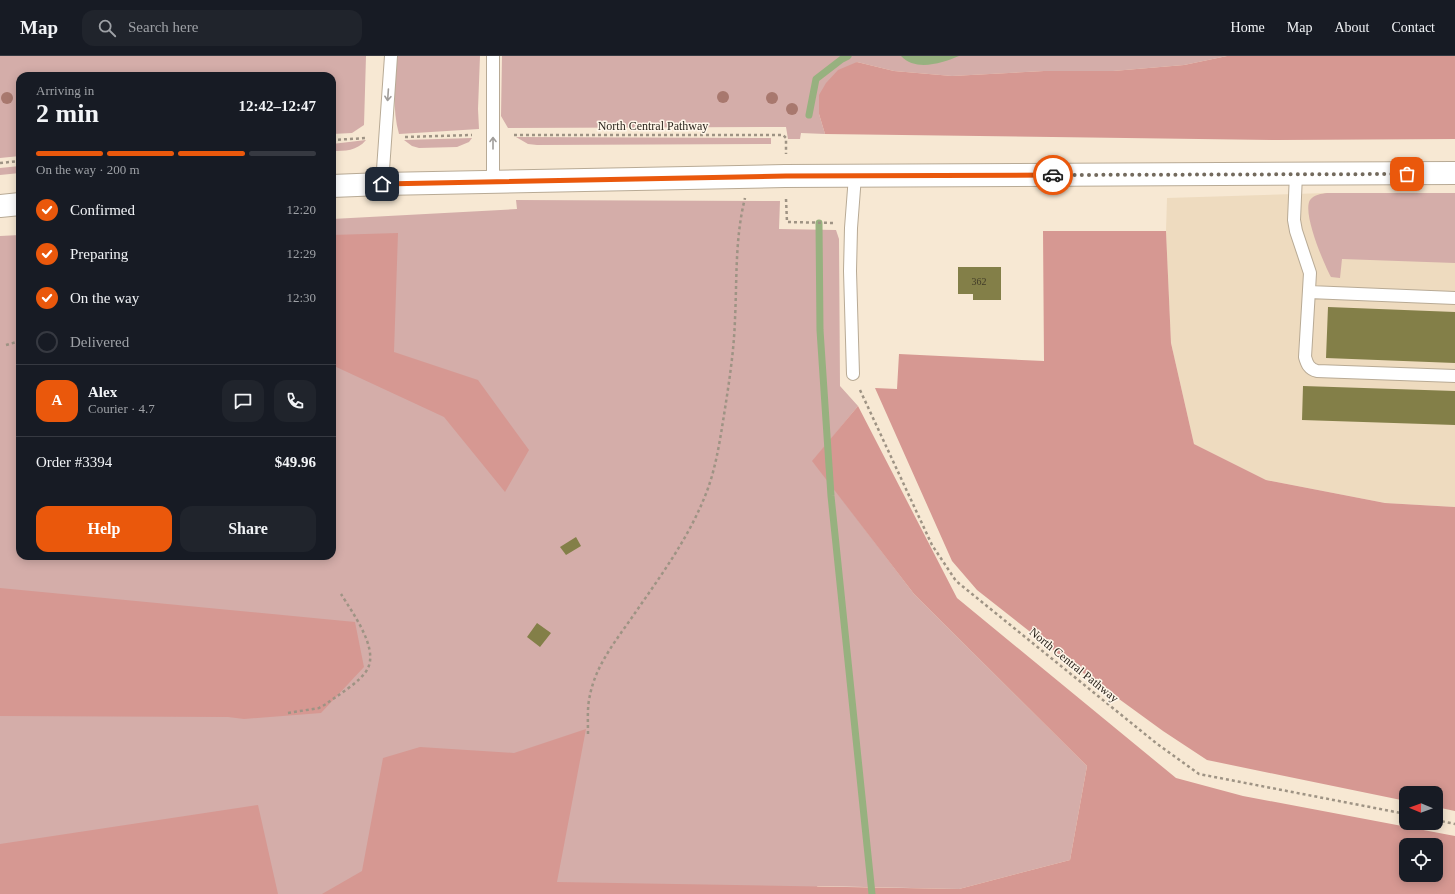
<!DOCTYPE html>
<meta charset="utf-8">
<style>
:root{--surface:#171b24;--page:#20242c;--text:#f1f3f6;--muted:#9ea1a6;--line:#363941;--accent:#ea580c}
body{margin:0;font-family:"Times New Roman",serif;background:var(--page);color:var(--text);height:100vh;display:flex;flex-direction:column;font-size:15px;white-space:nowrap}
*{box-sizing:border-box;margin:0}
p{font-size:13px;color:var(--muted)}
.icon{flex:none;width:22px;height:22px;fill:none;stroke:currentColor;stroke-width:2;stroke-linecap:round;stroke-linejoin:round}
.map{position:relative;flex:1;overflow:hidden}
.sheet{position:absolute;left:16px;top:16px;width:320px;height:488px;display:flex;flex-direction:column;background:var(--surface);border-radius:12px;box-shadow:0 2px 10px #0003}
.sheet>*{flex:none}
.needle{width:26px;rotate:271deg}
.fabs{position:absolute;left:1399px;top:730px;display:grid;gap:8px}
.fabs a{display:grid;place-items:center;width:44px;height:44px;border-radius:8px;background:var(--surface);box-shadow:0 2px 10px #0003;font-size:20px}
.pin{position:absolute;display:grid;place-items:center;width:34px;height:34px;color:#fff;margin:-17px;border-radius:8px;box-shadow:0 2px 6px #0006}
.courier{position:absolute;display:grid;place-items:center;width:40px;height:40px;margin:-20px;border:3px solid #ea580c;border-radius:50%;background:#fff;color:#222;box-shadow:0 1px 5px #0007}
.head em{font-style:normal;font-weight:600}
.head div{display:flex;flex-direction:column-reverse}
.head{display:flex;align-items:center;justify-content:space-between;height:68px;padding:0 20px}
h1{font-size:26px;font-weight:600;line-height:30px}
.bar{display:grid;grid-template-columns:repeat(4,1fr);gap:6px 4px;align-content:center;height:48px;padding:0 20px}
.bar i{height:5px;border-radius:3px;background:var(--line)}
.bar .selected{background:var(--accent)}
.bar p{grid-column:span 4}
.line{display:flex;align-items:center;gap:10px;padding:0 20px;border-top:1px solid var(--line)}
.line div{flex:1}
.round{display:grid;place-items:center;flex:none;width:42px;height:42px;border-radius:12px;background:var(--page)}
ol{padding:0 20px;list-style:none}
li{display:flex;align-items:center;gap:12px;height:44px}
li p{margin-inline-start:auto}
li .icon{padding:4px;border-radius:50%;background:var(--accent);color:#fff;stroke-width:4}
li:last-child{color:var(--muted)}
li i{width:22px;height:22px;border:2px solid var(--line);border-radius:50%}
.primary-button{display:flex;gap:8px;margin-top:auto;padding:8px 20px}
.primary-button a{flex:1;height:46px;border-radius:12px;background:var(--accent);color:#fff;font-size:16px;font-weight:600;line-height:46px;text-align:center}
.primary-button a+a{background:var(--page);color:var(--text)}
header{display:flex;align-items:center;gap:24px;box-sizing:border-box;height:56px;padding:0 20px;background:var(--surface);border-bottom:1px solid var(--line)}
header strong{font-size:19px}
nav{display:flex;gap:22px;margin-inline-start:auto;font-size:14px}
.search{width:280px;height:36px;background:var(--page);display:flex;align-items:center;gap:10px;box-sizing:border-box;padding:0 14px;border-radius:12px;color:var(--muted);font-size:15px}
.map>svg:first-child{display:block}
.built{fill:#eedbbf}
.green{fill:#d4ada9}
.forest{fill:#d69892;fill-rule:evenodd}
.water{fill:#97b17f}
.lines{fill:none;stroke-linecap:round;stroke-linejoin:round}
.stream{stroke:#97b17f;stroke-width:7}
.building{fill:#837f48}
.lane-casing{stroke:#b8aa95;stroke-width:14}
.secondary-casing{stroke:#b8aa95;stroke-width:24}
.path{stroke:#9e9384;stroke-width:2.5;stroke-dasharray:3 3;stroke-linecap:butt}
.lane{stroke:#fff;stroke-width:12}
.secondary{stroke:#fff;stroke-width:22}
.tree{fill:#a8786e}
.oneway{stroke:#a09d9a}
.done{stroke:#736a5d;stroke-width:4;stroke-dasharray:0 7.2}
.route{stroke:#ea580c;stroke-width:5}
.labels{text-anchor:middle;dominant-baseline:central;stroke-width:3;stroke-linejoin:round;paint-order:stroke}
.number-label{font-size:10px;fill:#423c28}
.street-label{font-size:12px;fill:#2c261e;stroke:#fff6e9}
</style>
<header>
<strong>Map</strong>
<div class="search"><svg class="icon" aria-label="search" viewBox="0 0 24 24"><circle cx="10" cy="10" r="6"/><path d="M15 15l6 6"/></svg>Search here</div>
<nav><a>Home</a><a>Map</a><a>About</a><a>Contact</a></nav>
</header>
<div class="map">
<svg width="1455" height="838" viewBox="0 0 1455 838">
<rect width="100%" height="100%" fill="#f7e8d3"/>
<path class="built" d="M 1327,137 L 1455,137 L 1455,451 L 1385,447 L 1266,424 L 1194,388 L 1171,287 L 1166,175 L 1167,142 Z"/>
<path class="green" d="M 0,0 L 366,0 L 364,69 L 352,77 L 332,78 L 332,20 L 20,20 L 20,100 L 0,102 Z
M 396,0 L 480,0 L 478,53 L 479,73 L 399,78 C 392,53 395,26 396,0 Z
M 502,0 L 1227,0 L 1184,9 L 1113,15 L 1044,15 L 952,20 L 894,15 L 857,6 L 819,58 L 825,78 L 801,77 L 800,83 L 788,83 L 786,71 L 508,72 L 501,60 Z
M 516,81 L 771,82 L 771,88 L 537,89 L 528,88 Z
M 472,82 L 469,86 L 457,91 L 419,92 L 412,90 L 404,84 Z
M 366,84 C 357,95 345,95 332,95 L 332,88 Z
M 20,110 L 20,117 L 0,119 L 0,112 Z
M 1327,137 L 1455,137 L 1455,207 L 1342,203 L 1340,222 L 1331,221 C 1324,208 1302,157 1310,144 C 1315,138 1321,138 1327,137 Z
M 516,144 L 780,145 L 779,173 L 836,174 L 839,183 L 840,330 L 858,350 L 813,405 L 914,538 L 1087,710 L 1070,804 L 959,833 L 817,830 L 820,838 L 0,838 L 0,180 L 20,179 L 20,500 L 332,500 L 332,163 L 517,153 Z"/>
<path class="forest" d="M 1227,0 L 1455,0 L 1455,83 L 1279,84 L 825,78 L 819,58 L 819,39 L 826,27 L 838,14 L 857,6 L 894,15 L 952,20 L 1044,15 L 1113,15 L 1184,9 Z
M 1043,175 L 1166,175 L 1171,287 L 1194,388 L 1266,424 L 1385,447 L 1455,451 L 1455,755 L 1436,751 L 1436,737 L 1406,737 L 1406,745 L 1207,704 L 1163,675 L 1075,611 L 977,534 L 952,505 L 875,332 L 897,333 L 899,298 L 1044,305 Z
M 398,177 L 394,296 L 478,324 L 529,394 L 505,436 L 444,361 L 332,309 L 332,179 Z
M 858,350 L 957,542 L 1176,722 L 1243,740 L 1455,780 L 1455,838 L 322,838 L 362,815 L 383,702 L 420,691 L 514,697 L 586,673 L 557,826 L 959,833 L 1070,804 L 1087,710 L 914,538 L 812,405 ZM 1406,789 L 1436,789 L 1436,819 L 1406,819 Z
M 0,532 L 355,566 L 364,611 L 321,657 L 244,663 L 228,661 L 0,660 Z
M 258,749 L 278,838 L 0,838 L 0,788 Z"/>
<path class="water" d="M 901,0 L 959,0 C 942,7 916,16 901,0 Z"/>
<g class="lines">
<path class="stream" d="M 809,59 L 816,23 L 842,3 L 848,0
M 819,167 L 820,274 L 831,440 L 872,838"/>
</g>
<path class="building" d="M 958,211 L 1001,211 L 1001,244 L 973,244 L 973,238 L 958,238 Z
M 1328,251 L 1455,256 L 1455,307 L 1326,302 Z
M 1303,330 L 1455,335 L 1455,369 L 1302,364 Z
M 576,481 L 581,490 L 566,499 L 560,491 Z
M 537,567 L 551,577 L 540,591 L 527,581 Z"/>
<g class="lines">
<g class="lane-casing">
<path id="lane" d="M 1296,118 L 1294,164 L 1296,175 L 1310,217 L 1305,301 C 1307,308 1309,313 1317,315 L 1455,320
M 493,126 L 493,0
M 382,128 L 391,0
M 1309,236 L 1455,242
M 853,318 L 850,215 L 851,172 L 855,120"/>
</g>
<g class="secondary-casing">
<path id="secondary" d="M 332,130 L 382,128 L 785,120 L 1455,117
M 0,150 L 20,148"/>
</g>
<path class="path" d="M 514,79 L 783,79 L 786,82 L 786,98
M 405,81 L 472,79
M 332,84 L 367,82
M 0,107 L 20,105
M 786,143 L 787,166 L 835,167
M 6,289 L 20,285
M 860,334 L 932,489 L 956,525 L 1156,687 L 1199,718 L 1406,758
M 288,657 L 319,652 L 326,648 C 338,639 362,625 368,612 C 378,591 352,556 341,538
M 588,678 C 588,665 587,651 590,639 C 596,608 618,582 635,557 C 662,518 690,480 707,435 C 716,411 720,384 724,359 C 729,327 734,295 735,263 C 737,222 735,182 745,142
M 1436,764 L 1455,768"/>
<use href="#lane" class="lane"/>
<use href="#secondary" class="secondary"/>
</g>
<g class="tree">
<circle cx="723" cy="41" r="6"/>
<circle cx="7" cy="42" r="6"/>
<circle cx="772" cy="42" r="6"/>
<circle cx="792" cy="53" r="6"/>
</g>
<defs><path id="oneway-shaft" d="M-6 0H5M1.5-3L5.5 0L1.5 3" fill="none" stroke-width="1.6" stroke-linecap="round" stroke-linejoin="round"/></defs>
<g class="oneway">
<use href="#oneway-shaft" transform="translate(388 39) rotate(94)"/>
<use href="#oneway-shaft" transform="translate(493 87) rotate(-90)"/>
</g>
<g class="lines">
<path class="done" d="M 1053,119 L 1407,118"/>
<path class="route" d="M 382,128 L 786,120 L 1053,119"/>
</g>
<g class="labels">
<g class="number-label">
<text x="979" y="225">362</text>
</g>
<g class="street-label">
<text x="653" y="70">North Central Pathway</text>
<text transform="translate(1074 609) rotate(39)">North Central Pathway</text>
</g>
</g>
</svg>
<div class="fabs">
<a><svg class="needle" viewBox="-14 -14 28 28"><path d="M0-13l5 13h-10z" fill="#e53935"/><path d="M0 13l5-13h-10z" fill="#9ea1a6"/></svg></a>
<a><svg class="icon" aria-label="locate" viewBox="0 0 24 24"><circle cx="12" cy="12" r="6"/><path d="M12 2v4M12 18v4M2 12h4M18 12h4"/></svg></a>
</div>
<div class="pin" style="left:1407px;top:118px;background:#ea580c"><svg class="icon" aria-label="bag" viewBox="0 0 24 24"><path d="M5 8h14l-1 12H6zM9 8a3 3 0 0 1 6 0"/></svg></div>
<div class="pin" style="left:382px;top:128px;background:#1f2937"><svg class="icon" aria-label="home" viewBox="0 0 24 24"><path d="M3 11l9-7 9 7M6 9v11h12V9"/></svg></div>
<div class="courier" style="left:1053px;top:119px"><svg class="icon" aria-label="car" viewBox="0 0 24 24"><path d="M5 17H2v-5l4-1 3-4h7l3 4 3 1v5h-3M9 17h6M6 11h13"/><circle cx="7" cy="17" r="2"/><circle cx="17" cy="17" r="2"/></svg></div>
<section class="sheet">
<div class="head"><div><h1>2 min</h1><p>Arriving in</p></div><em>12:42–12:47</em></div>
<div class="bar"><i class="selected"></i><i class="selected"></i><i class="selected"></i><i></i><p>On the way · 200 m</p></div>
<ol>
<li><svg class="icon" aria-label="check" viewBox="0 0 24 24"><path d="M5 12l5 5 9-10"/></svg>Confirmed<p>12:20</p></li>
<li><svg class="icon" aria-label="check" viewBox="0 0 24 24"><path d="M5 12l5 5 9-10"/></svg>Preparing<p>12:29</p></li>
<li><svg class="icon" aria-label="check" viewBox="0 0 24 24"><path d="M5 12l5 5 9-10"/></svg>On the way<p>12:30</p></li>
<li><i></i>Delivered</li>
</ol>
<div class="line" style="height:72px"><b class="round" style="background:var(--accent);color:#fff">A</b><div><b>Alex</b><p>Courier · 4.7</p></div><a class="round"><svg class="icon" aria-label="chat" viewBox="0 0 24 24"><path d="M4 5h16v11H9l-5 4z"/></svg></a><a class="round"><svg class="icon" aria-label="phone" viewBox="0 0 24 24"><path d="M5 4h4l2 5-3 2q2 4 5 5l2-3 5 2v4C11 20 4 13 5 4z"/></svg></a></div>
<div class="line" style="height:52px"><div>Order #3394</div><b>$49.96</b></div>
<div class="primary-button"><a>Help</a><a>Share</a></div>
</section>
</div>
